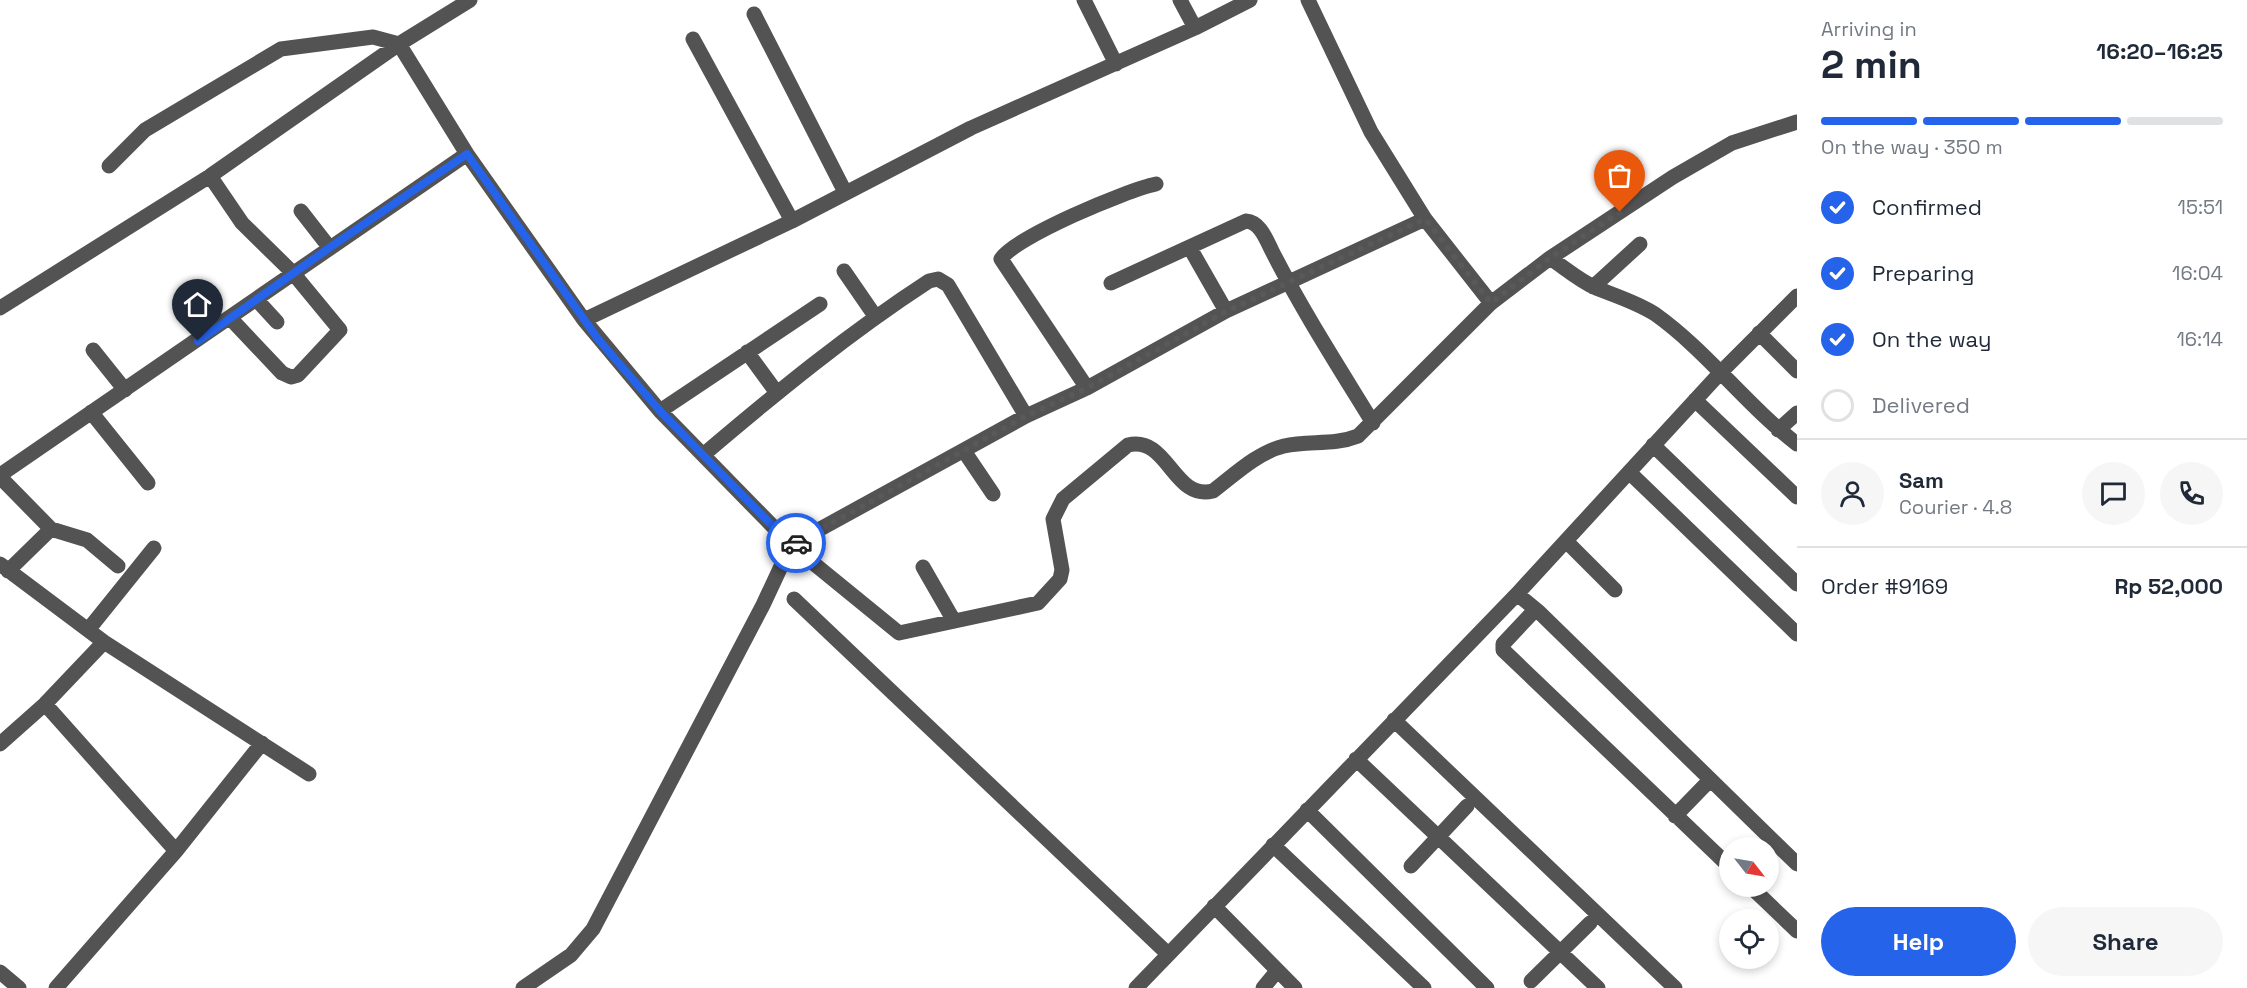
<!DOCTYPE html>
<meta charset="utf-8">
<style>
:root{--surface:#fff;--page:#f6f6f7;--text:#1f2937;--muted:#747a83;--line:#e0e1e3;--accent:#2563eb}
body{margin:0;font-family:"Space Grotesk",sans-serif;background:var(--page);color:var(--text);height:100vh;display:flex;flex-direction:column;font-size:22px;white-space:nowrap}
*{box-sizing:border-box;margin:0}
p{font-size:20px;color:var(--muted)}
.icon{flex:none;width:33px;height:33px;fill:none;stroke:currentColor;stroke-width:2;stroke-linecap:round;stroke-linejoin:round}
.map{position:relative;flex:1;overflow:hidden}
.drawer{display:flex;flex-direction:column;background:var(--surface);width:450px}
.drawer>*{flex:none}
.needle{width:39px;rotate:121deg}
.tools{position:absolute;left:1719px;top:837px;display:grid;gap:12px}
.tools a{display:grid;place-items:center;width:60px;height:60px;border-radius:50%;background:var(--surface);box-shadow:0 3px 9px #0003;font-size:30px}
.pin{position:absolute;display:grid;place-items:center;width:51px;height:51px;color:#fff;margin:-62px -26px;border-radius:50% 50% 50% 0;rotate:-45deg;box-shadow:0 0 6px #0007}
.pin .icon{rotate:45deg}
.courier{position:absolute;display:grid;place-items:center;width:60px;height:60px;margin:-30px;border:4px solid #2563eb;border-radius:50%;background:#fff;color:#222;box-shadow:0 2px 8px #0007}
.overview em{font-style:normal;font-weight:700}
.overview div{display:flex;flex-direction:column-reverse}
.overview{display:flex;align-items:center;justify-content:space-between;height:102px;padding:0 24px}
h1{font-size:39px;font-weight:700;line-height:45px}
.bar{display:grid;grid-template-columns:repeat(4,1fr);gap:9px 6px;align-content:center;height:72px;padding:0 24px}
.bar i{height:8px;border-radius:4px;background:var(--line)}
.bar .active{background:var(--accent)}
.bar p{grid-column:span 4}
.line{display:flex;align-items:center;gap:15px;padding:0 24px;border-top:2px solid var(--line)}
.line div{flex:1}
.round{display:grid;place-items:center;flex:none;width:63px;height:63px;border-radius:32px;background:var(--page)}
ol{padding:0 24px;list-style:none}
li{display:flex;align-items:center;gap:18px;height:66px}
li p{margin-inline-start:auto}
li .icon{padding:6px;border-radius:50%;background:var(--accent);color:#fff;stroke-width:4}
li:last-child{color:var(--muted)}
li i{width:33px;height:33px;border:3px solid var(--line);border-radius:50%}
.primary-button{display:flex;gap:12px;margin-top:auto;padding:12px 24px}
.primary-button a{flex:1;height:69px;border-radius:36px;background:var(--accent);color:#fff;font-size:24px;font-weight:700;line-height:69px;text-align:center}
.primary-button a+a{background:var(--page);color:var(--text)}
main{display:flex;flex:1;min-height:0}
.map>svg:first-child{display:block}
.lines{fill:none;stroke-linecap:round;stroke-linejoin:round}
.minor{stroke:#535353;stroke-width:15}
.done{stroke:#595959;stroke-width:6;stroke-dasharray:0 10.8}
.route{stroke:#2563eb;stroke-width:8}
</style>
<main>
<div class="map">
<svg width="1797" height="988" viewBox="0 0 1797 988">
<rect width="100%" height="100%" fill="#fff"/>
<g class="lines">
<path class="minor" d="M 1084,0 L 1116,64
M 1180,0 L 1195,28
M 1308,0 L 1371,132 L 1425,219 L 1491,303
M 754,14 L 845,192
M 467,154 L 584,320 L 660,411 L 791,545 L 899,633 L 1038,603 L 1060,579 L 1062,570 L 1053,519 L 1063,499 L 1128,445 C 1168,435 1173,501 1213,491 C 1234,475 1258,452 1284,446 C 1309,440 1333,446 1358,436 L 1491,303 L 1550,258 C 1565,268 1580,281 1596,288 C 1616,296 1636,302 1655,314 C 1707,351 1746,405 1797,444
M 109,166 L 145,130 L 281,49 L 373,37 L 399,44
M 210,176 L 242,223 L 293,273 L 340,330 L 298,375 L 291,377 L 282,373 L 231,319
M 301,211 L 329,247
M 792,221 L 971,128 L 1195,28 L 1250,0
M 1190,248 L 1226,311
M 1550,258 L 1673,177 L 1732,143 L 1797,122
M 844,271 L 875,316
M 1111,283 L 1246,221 C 1260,222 1266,239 1272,251 C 1302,310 1338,366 1373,423
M 1593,287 L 1640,244
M 256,299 L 277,322
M 0,308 L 210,176 L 399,44
M 584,320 L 792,221 L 693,39
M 1759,333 L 1797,371
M 93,350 L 125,390
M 747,352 L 777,393
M 1087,388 L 1001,259 C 1015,237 1127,190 1156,184
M 1695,400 L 1797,497
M 660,411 L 820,304
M 91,412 L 148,483
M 1778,430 L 1797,413
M 1653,445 L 1797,584
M 964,451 L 993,494
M 703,455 C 776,393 849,333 929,281 L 938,279 L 948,285 L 1026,416
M 1629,472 L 1797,634
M 0,475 L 467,154 L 399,44 L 470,0
M 0,477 L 51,529 L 87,540 L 118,566
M 1566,541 L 1615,590
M 0,564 L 104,642 L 309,774
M 923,567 L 954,621
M 8,571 L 51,529
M 1517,594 L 1539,612 L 1797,864
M 794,599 L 1168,954
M 1534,611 L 1503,644 L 1503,650 L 1730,867
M 88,630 L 154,548
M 45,704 L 176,851
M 1394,720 L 1675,988
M 0,744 L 45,704 L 104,642
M 1356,759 L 1598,988
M 1307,810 L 1487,988
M 1675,816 L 1710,780
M 1273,845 L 1424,988
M 1411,866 L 1467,806
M 1750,886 L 1797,931
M 1214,906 L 1295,988
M 0,972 L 19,988
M 1531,981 L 1590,923
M 56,988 L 176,851 L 262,743
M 523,988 L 571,955 L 593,929 L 763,605 L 791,545 L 1026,416 L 1087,388 L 1226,311 L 1425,219
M 1136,988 L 1517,594 L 1721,372 L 1797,296
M 1263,988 L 1277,971"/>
</g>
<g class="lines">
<path class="done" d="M 796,543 L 1026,416 L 1087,388 L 1227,311 L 1425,219 L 1491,303 L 1550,258 L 1620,212"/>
<path class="route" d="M 198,341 L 329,248 L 467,154 L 598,339 L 660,411 L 791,545 L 796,543"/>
</g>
</svg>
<div class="tools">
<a><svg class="needle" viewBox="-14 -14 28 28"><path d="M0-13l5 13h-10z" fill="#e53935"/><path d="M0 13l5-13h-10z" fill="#747a83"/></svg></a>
<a><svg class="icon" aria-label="locate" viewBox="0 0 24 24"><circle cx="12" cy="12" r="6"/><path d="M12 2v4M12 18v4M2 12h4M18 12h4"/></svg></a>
</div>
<div class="pin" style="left:1620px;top:212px;background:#ea580c"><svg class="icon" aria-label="bag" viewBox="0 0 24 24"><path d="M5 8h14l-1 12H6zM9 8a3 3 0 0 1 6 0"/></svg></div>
<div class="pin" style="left:198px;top:341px;background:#1f2937"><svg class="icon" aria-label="home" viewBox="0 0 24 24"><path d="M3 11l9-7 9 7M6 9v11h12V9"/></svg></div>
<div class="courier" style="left:796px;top:543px"><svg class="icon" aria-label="car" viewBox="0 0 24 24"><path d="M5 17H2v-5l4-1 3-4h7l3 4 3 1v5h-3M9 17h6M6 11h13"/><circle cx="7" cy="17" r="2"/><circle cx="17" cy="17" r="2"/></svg></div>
</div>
<section class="drawer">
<div class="overview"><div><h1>2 min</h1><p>Arriving in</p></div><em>16:20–16:25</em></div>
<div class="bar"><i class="active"></i><i class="active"></i><i class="active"></i><i></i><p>On the way · 350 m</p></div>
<ol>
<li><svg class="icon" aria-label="check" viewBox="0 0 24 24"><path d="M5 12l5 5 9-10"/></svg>Confirmed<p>15:51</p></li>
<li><svg class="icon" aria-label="check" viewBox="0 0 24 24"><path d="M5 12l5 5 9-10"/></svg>Preparing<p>16:04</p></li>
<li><svg class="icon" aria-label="check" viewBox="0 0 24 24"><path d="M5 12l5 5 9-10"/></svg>On the way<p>16:14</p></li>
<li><i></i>Delivered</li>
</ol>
<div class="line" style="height:108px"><a class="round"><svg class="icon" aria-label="person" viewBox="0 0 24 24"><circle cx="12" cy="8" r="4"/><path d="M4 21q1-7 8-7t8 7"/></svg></a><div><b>Sam</b><p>Courier · 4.8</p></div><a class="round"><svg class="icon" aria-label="chat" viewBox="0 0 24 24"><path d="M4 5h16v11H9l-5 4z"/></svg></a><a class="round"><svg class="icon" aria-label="phone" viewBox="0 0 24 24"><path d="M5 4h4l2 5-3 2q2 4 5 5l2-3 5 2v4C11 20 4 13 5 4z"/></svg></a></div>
<div class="line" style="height:78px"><div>Order #9169</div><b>Rp 52,000</b></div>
<div class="primary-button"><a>Help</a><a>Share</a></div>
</section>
</main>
